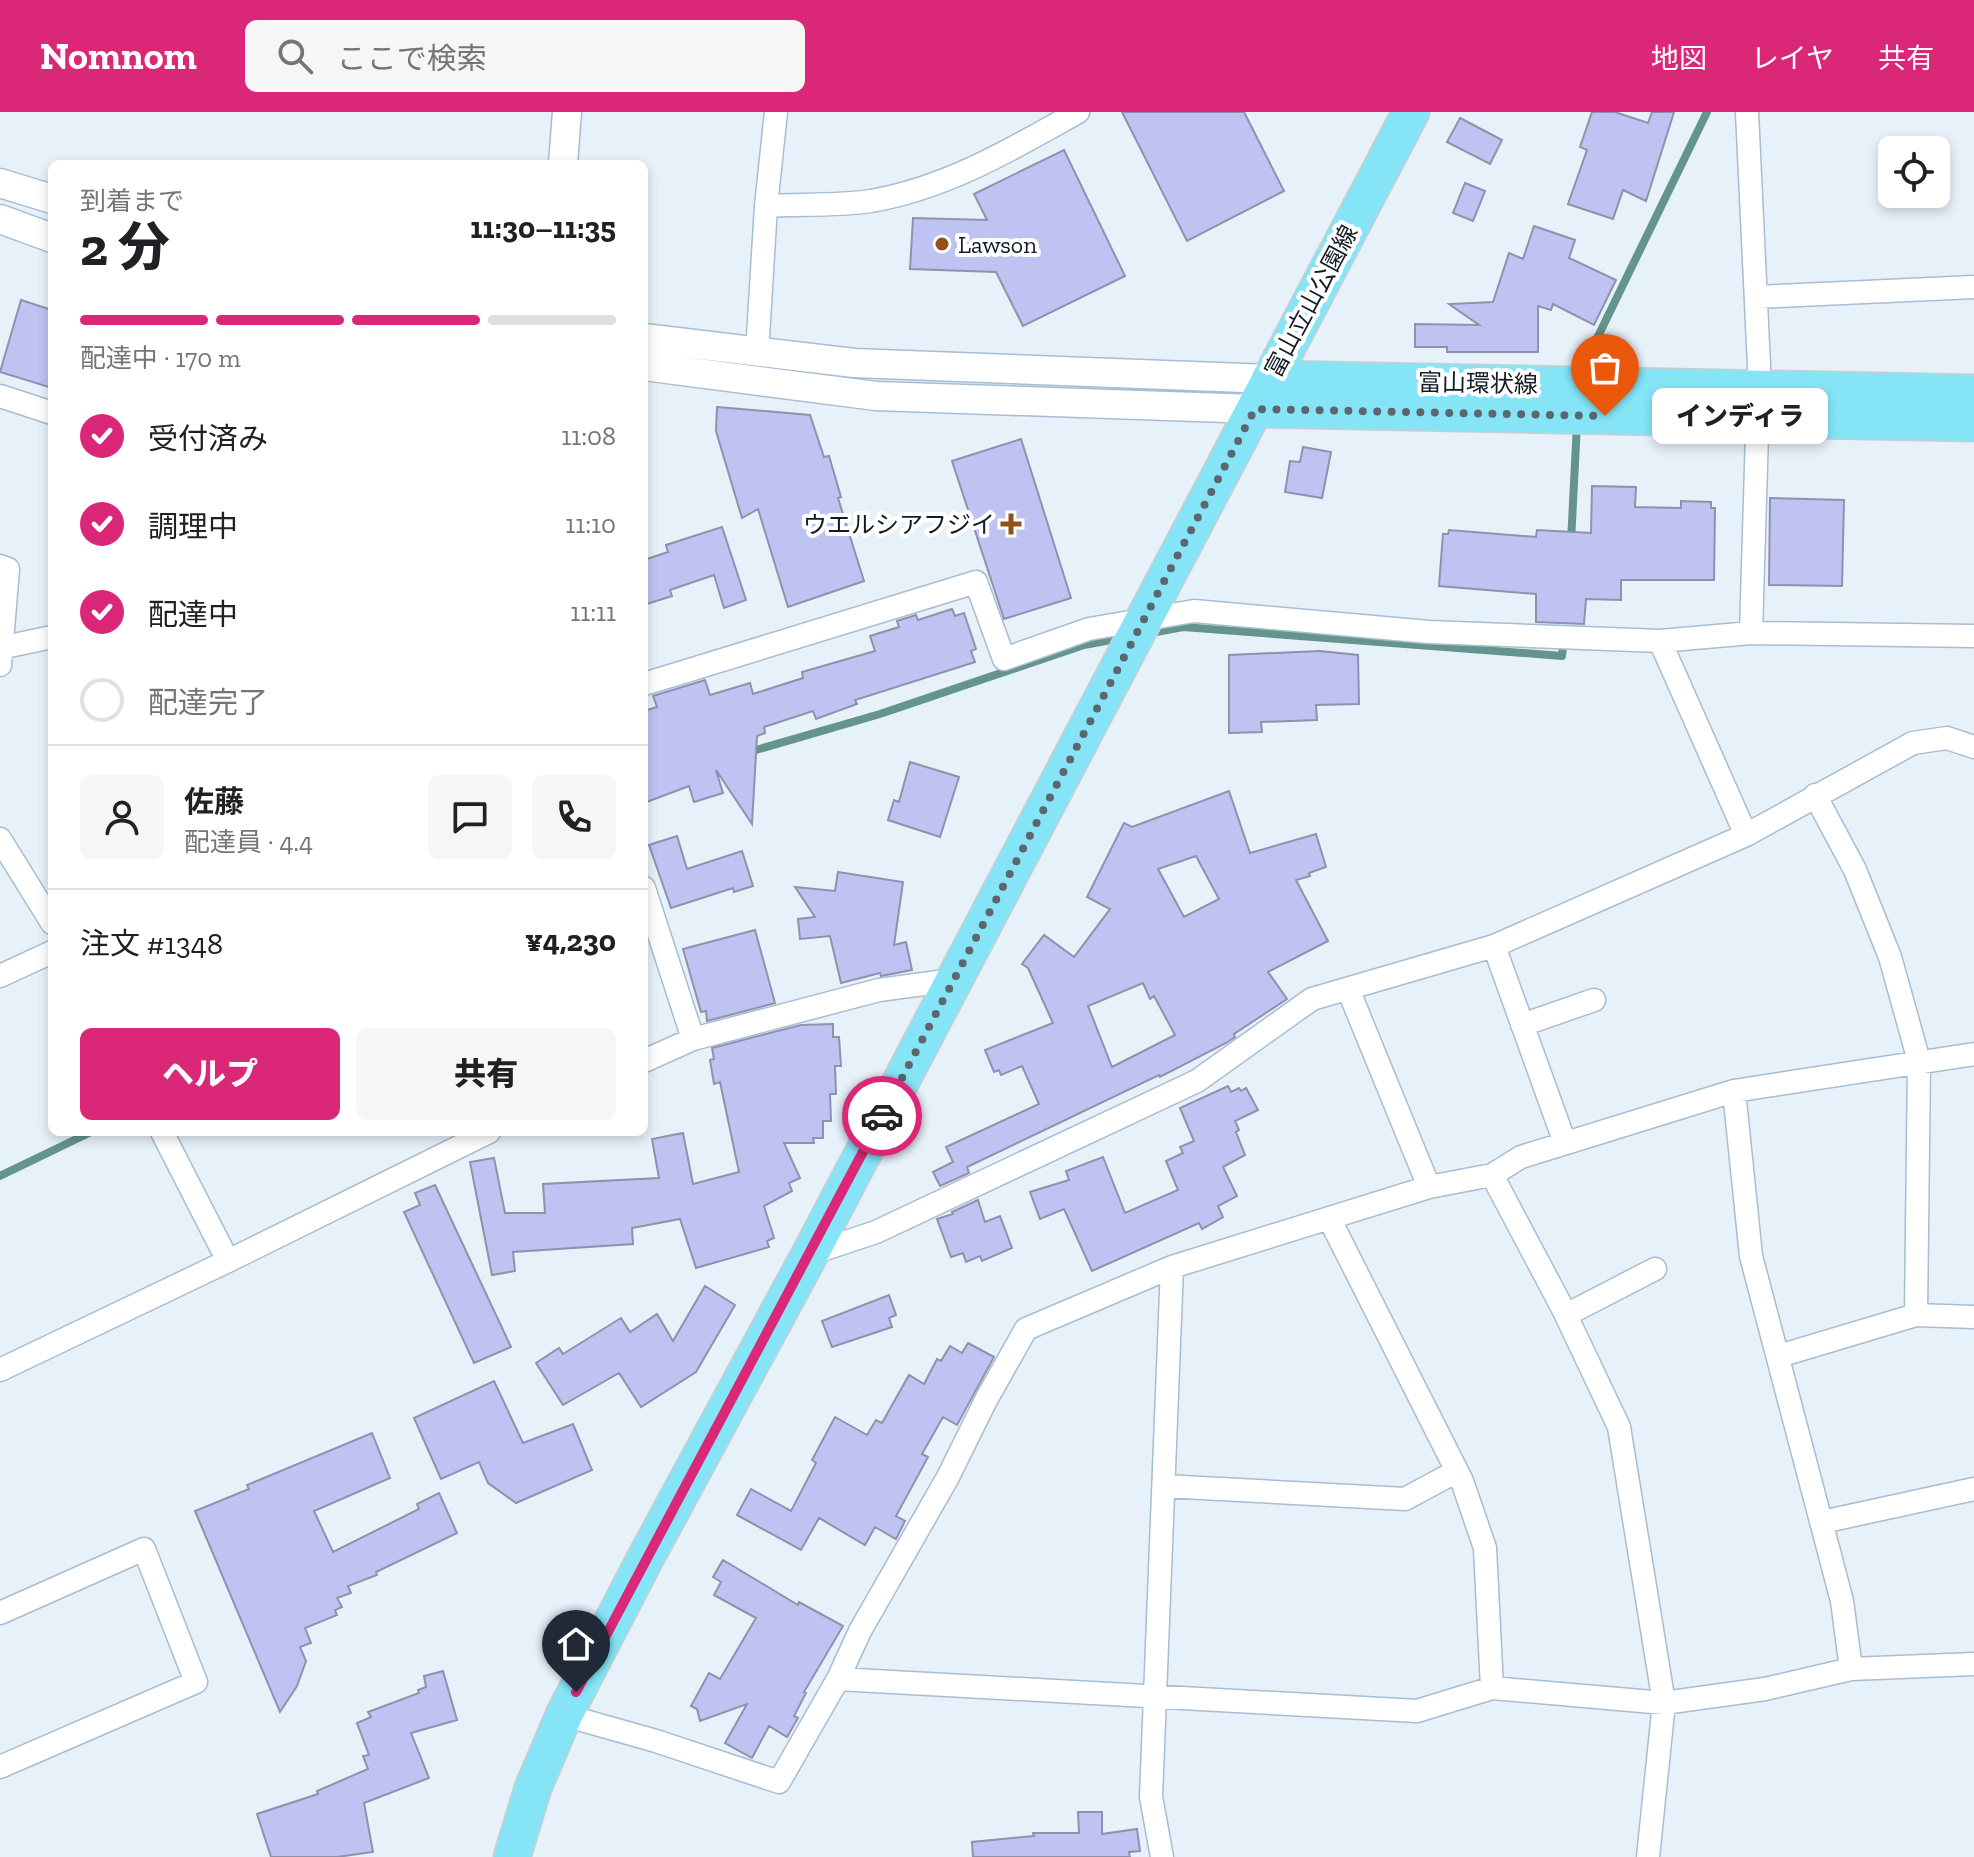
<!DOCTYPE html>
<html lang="ja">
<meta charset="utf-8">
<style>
:root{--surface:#fff;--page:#f6f6f6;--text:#202124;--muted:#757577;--line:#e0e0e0;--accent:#db2777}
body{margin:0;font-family:"Zilla Slab","Noto Sans JP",serif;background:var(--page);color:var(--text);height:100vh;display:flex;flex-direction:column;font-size:30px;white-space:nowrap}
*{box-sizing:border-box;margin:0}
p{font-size:26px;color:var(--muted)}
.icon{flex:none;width:44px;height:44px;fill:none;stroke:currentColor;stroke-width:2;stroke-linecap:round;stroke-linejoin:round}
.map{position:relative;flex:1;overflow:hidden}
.sheet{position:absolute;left:48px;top:48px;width:600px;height:976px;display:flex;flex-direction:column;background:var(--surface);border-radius:12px;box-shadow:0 4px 12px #0003}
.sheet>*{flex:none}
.controls{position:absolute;left:1878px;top:24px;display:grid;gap:16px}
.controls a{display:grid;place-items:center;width:72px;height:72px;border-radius:12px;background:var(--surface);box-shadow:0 4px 12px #0003;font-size:40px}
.pin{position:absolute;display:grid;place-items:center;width:68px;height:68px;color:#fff;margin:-82px -34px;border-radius:50% 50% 50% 0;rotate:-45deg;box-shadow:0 0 8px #0007}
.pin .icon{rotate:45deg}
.courier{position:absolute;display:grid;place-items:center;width:80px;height:80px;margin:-40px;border:6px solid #db2777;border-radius:50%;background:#fff;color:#222;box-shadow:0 2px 10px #0007}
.bubble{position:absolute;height:56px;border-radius:12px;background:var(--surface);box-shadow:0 4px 12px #0003;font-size:26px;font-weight:800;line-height:56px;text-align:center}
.head em{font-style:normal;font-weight:800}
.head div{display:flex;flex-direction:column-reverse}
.head{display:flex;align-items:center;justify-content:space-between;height:136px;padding:0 32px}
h1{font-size:52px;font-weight:800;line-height:60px}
.bar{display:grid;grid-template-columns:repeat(4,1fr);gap:12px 8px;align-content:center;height:96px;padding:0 32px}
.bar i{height:10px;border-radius:6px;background:var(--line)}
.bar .active{background:var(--accent)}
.bar p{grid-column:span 4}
.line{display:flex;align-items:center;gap:20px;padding:0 32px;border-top:2px solid var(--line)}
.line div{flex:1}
.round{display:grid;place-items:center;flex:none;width:84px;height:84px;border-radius:12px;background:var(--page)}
ol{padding:0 32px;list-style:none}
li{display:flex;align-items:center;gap:24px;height:88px}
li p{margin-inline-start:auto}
li .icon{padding:8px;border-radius:50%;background:var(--accent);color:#fff;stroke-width:4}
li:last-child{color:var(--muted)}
li i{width:44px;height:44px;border:4px solid var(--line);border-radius:50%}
.action{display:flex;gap:16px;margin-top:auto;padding:16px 32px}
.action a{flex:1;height:92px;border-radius:12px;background:var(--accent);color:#fff;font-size:32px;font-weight:800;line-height:92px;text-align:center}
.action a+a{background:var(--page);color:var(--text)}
header{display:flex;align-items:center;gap:48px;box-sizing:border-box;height:112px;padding:0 40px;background:var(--accent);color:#fff}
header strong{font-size:38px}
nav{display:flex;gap:44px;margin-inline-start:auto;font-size:28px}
.search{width:560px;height:72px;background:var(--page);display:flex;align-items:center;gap:20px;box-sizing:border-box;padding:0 28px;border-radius:12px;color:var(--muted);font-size:30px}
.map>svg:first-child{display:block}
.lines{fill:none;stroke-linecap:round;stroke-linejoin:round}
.stream{stroke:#65948d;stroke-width:8}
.building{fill:#bfc3f2;stroke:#8f91ad;stroke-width:2;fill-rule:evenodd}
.minor-casing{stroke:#a6bdd3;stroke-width:25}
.tertiary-casing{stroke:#a6bdd3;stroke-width:31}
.primary-casing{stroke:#cbcdcf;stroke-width:39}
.minor{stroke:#fff;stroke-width:22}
.tertiary{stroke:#fff;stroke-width:28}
.primary{stroke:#85e5f7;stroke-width:36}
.done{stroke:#5d666e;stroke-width:8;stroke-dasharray:0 14.4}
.route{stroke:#db2777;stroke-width:10}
.poi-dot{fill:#91511a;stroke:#fff;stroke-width:3}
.labels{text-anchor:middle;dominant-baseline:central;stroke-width:8;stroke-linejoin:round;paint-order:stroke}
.poi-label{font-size:24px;fill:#121b23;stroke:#fff;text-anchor:start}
.street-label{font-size:24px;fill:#121b23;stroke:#fff}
</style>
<header>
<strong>Nomnom</strong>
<div class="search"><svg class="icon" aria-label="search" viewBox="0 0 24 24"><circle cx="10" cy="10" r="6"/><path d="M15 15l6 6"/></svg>ここで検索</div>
<nav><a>地図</a><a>レイヤ</a><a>共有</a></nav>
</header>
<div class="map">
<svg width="1974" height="1745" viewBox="0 0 1974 1745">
<rect width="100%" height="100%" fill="#e7f1fa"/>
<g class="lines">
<path class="stream" d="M 1585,263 L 1587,247 L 1707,0
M 1571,430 L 1577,312
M 1151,521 L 1183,515 L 1562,544 L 1564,527
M 749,640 L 880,602 L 1084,533 L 1122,526
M 0,1064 L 91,1020"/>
</g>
<path class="building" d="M 1122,0 L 1244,0 L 1284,79 L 1187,129 Z
M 1592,0 L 1615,0 L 1648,11 L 1652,0 L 1674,0 L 1646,89 L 1623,78 L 1613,107 L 1568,92 L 1587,38 L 1580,35 Z
M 1460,6 L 1502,28 L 1490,52 L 1447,30 Z
M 1064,38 L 1125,164 L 1023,214 L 996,160 L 910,157 L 913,106 L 987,108 L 974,82 Z
M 1465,71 L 1485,79 L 1473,109 L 1453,101 Z
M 1534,114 L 1575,128 L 1569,146 L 1616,168 L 1594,213 L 1553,192 L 1551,198 L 1538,194 L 1538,240 L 1447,240 L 1447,235 L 1415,235 L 1415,212 L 1479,213 L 1449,192 L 1493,190 L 1509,141 L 1523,147 Z
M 21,188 L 52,198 L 52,276 L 0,260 Z
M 717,295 L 810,303 L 824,345 L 829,344 L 841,385 L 838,386 L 864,469 L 788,495 L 758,397 L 742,406 L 716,319 Z
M 1021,327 L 1071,486 L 1004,507 L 952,349 Z
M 1303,335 L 1331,340 L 1322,386 L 1285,380 L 1290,349 L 1300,350 Z
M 1592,374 L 1636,375 L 1635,395 L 1681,396 L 1681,389 L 1711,390 L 1711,396 L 1715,396 L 1714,468 L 1621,468 L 1621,488 L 1586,487 L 1584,512 L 1536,510 L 1536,482 L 1439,474 L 1443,422 L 1448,422 L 1449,418 L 1536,425 L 1537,418 L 1591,421 Z
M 1770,386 L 1844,388 L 1842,474 L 1769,473 Z
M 722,415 L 746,488 L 724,496 L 714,463 L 670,478 L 672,484 L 644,493 L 644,448 L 668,440 L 666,433 Z
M 952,497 L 955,504 L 964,501 L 976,537 L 971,539 L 975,550 L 855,588 L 857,592 L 816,607 L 813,599 L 764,615 L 765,621 L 757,624 L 752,712 L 716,658 L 723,681 L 694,690 L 689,674 L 644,691 L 644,599 L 657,595 L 653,584 L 705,568 L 710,583 L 750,571 L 753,582 L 803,566 L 802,560 L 875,539 L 870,524 L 899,515 L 897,509 L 916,503 L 918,508 Z
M 1320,539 L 1358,543 L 1359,592 L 1316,593 L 1317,608 L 1261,610 L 1262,620 L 1229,621 L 1229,543 Z
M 910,650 L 959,665 L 940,725 L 888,708 L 894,688 L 899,690 Z
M 1229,679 L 1250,741 L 1316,722 L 1326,755 L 1309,761 L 1310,764 L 1296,768 L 1328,829 L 1268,860 L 1287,887 L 1234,922 L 1235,925 L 1226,931 L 1160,965 L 1159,963 L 967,1055 L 969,1061 L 940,1074 L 933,1060 L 953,1050 L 946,1035 L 1039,992 L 1022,954 L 1001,963 L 999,958 L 994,960 L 985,938 L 1053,911 L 1028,856 L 1022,852 L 1044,823 L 1074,845 L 1110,797 L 1087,785 L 1124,711 L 1132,715 ZM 1196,744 L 1219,787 L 1184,805 L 1158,757 ZM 1143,871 L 1150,887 L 1154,884 L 1175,923 L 1112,955 L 1088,894 Z
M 677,724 L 687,757 L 742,739 L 753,774 L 734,780 L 733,776 L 671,796 L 649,733 Z
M 838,760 L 903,770 L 894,833 L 906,830 L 912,858 L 881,864 L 880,861 L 841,871 L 830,824 L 800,827 L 798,807 L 815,805 L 795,775 L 835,779 Z
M 755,818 L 775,891 L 707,909 L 706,899 L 701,900 L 683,837 Z
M 833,912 L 833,925 L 839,925 L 841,954 L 835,954 L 836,982 L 830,982 L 831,1009 L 823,1009 L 823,1026 L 813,1026 L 814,1031 L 784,1031 L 800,1066 L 789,1071 L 792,1079 L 764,1094 L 774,1126 L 767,1129 L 769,1135 L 696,1156 L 680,1107 L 632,1116 L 633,1132 L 513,1140 L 515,1159 L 492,1163 L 470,1050 L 494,1046 L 505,1101 L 545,1101 L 543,1072 L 659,1066 L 652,1027 L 683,1021 L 693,1072 L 739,1060 L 720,970 L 714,972 L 710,948 L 714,947 L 712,936 L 801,913 Z
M 1228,974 L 1231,980 L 1239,976 L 1241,979 L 1246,976 L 1258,998 L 1235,1009 L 1239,1018 L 1236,1020 L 1245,1043 L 1223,1055 L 1237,1084 L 1218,1094 L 1223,1105 L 1202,1117 L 1199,1111 L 1092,1159 L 1064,1097 L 1040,1107 L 1030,1080 L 1069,1068 L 1066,1059 L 1103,1045 L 1125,1101 L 1178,1078 L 1166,1049 L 1183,1041 L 1180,1035 L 1194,1029 L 1180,996 Z
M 435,1073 L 511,1235 L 474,1251 L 404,1100 L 420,1093 L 415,1081 Z
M 978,1088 L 985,1110 L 1000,1104 L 1012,1136 L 982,1149 L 980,1144 L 966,1150 L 963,1141 L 951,1145 L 937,1107 L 953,1102 L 952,1100 Z
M 705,1174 L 735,1193 L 696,1260 L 641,1295 L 619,1261 L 563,1293 L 536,1251 L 559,1236 L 563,1242 L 621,1206 L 630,1220 L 657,1202 L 673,1229 Z
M 889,1183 L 896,1203 L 889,1206 L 892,1215 L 832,1235 L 822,1209 Z
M 968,1231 L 994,1245 L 957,1313 L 943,1305 L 922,1342 L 928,1345 L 896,1404 L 905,1409 L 896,1427 L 875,1415 L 865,1433 L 819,1406 L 801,1438 L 737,1403 L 751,1377 L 791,1399 L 816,1351 L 812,1348 L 835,1305 L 867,1323 L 876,1308 L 882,1311 L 909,1263 L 924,1272 L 937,1247 L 941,1249 L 950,1234 L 962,1241 Z
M 494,1269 L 523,1331 L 573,1312 L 592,1358 L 516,1391 L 488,1371 L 479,1350 L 441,1367 L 414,1306 Z
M 372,1321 L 390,1366 L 314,1399 L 333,1440 L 419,1397 L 417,1392 L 439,1381 L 457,1421 L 376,1460 L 377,1463 L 348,1474 L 351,1481 L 337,1486 L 342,1495 L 335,1498 L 337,1503 L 305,1516 L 311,1531 L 300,1535 L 306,1549 L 297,1574 L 280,1600 L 195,1399 L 249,1377 L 247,1373 Z
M 723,1448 L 798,1493 L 799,1490 L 843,1514 L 804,1580 L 806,1581 L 794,1604 L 798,1606 L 787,1625 L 769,1614 L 752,1646 L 725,1631 L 747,1592 L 700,1609 L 697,1597 L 691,1594 L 709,1561 L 720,1567 L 756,1506 L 714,1483 L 721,1470 L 713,1465 Z
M 443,1559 L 457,1608 L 411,1621 L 429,1666 L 364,1691 L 373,1740 L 337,1745 L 271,1745 L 257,1702 L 318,1682 L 317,1679 L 368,1657 L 363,1644 L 369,1643 L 357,1611 L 371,1605 L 368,1600 L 419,1581 L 418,1578 L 426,1575 L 424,1564 Z
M 1078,1700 L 1102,1700 L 1102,1722 L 1137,1717 L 1140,1739 L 1129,1740 L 1130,1745 L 973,1745 L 972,1730 L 1034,1724 L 1033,1721 L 1079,1721 Z"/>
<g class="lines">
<g class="minor-casing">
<path id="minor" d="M 1747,0 L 1759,254 L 1751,521
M 766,94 C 801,92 837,94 871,89 C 947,76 1012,37 1078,0
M 1756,185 L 1974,175
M 757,241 L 766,94 L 776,0
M 0,284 L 52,301
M 0,454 L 8,457 L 0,553
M 1660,529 L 1746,723
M 0,536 L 52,525
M 644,572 L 976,470 L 1004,547 L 1089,517 L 1194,499 L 1429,520 L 1660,529 L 1751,521 L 1974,524
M 1815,683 L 1855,758 L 1890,845 L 1919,949 L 1916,1203
M 0,727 L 52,811
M 644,776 L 693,927
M 1494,834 L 1565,1031
M 0,864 L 52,840
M 1348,877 L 1429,1075
M 1522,913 L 1594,888
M 644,949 L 693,927 L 879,878 L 953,868
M 1734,979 L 1751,1144 L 1842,1489 L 1851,1557
M 162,1020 L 228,1149
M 1492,1063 L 1563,1197 L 1619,1315 L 1664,1591 L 1648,1745
M 1329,1106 L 1462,1369 L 1485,1436 L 1492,1576
M 810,1142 L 876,1120 L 1197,969 L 1312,887 L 1494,834 L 1746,723 L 1913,631 L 1947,626 L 1974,635
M 1566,1203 L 1655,1157
M 1779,1244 L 1916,1203 L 1974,1205
M 0,1258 L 228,1149 L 489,1020
M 1164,1374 L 1405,1387 L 1457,1359
M 1822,1410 L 1974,1377
M 0,1501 L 144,1437 L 196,1570 L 0,1655
M 838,1567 L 1417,1599 L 1492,1576 L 1664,1591 L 1765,1577 L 1851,1557 L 1974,1552
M 564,1603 L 656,1629 L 779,1670 L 838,1567 L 860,1519 L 948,1365 L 986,1288 L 1026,1217 L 1172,1155 L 1429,1075 L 1492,1063 L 1521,1045 L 1734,979 L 1974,942
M 1162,1745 L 1151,1685 L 1172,1155"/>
</g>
<g class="tertiary-casing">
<path id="tertiary" d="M 563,52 L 567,0
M 0,71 L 52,87
M 0,107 L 52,126
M 644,226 L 854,251 L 1270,267
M 644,254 L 876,284 L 1255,297"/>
</g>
<g class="primary-casing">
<path id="primary" d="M 1270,267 L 1974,281
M 1255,297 L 1974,311
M 512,1745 L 533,1676 L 564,1603 L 646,1445 L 810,1142 L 1411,0"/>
</g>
<use href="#minor" class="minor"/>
<use href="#tertiary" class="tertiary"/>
<use href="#primary" class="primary"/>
</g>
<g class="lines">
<path class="done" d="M 882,1004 L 1255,297 L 1605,304"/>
<path class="route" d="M 576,1580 L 882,1004"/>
</g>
<g class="poi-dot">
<circle cx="942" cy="132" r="8"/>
<path d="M1007 400h8v8h8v8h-8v8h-8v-8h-8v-8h8z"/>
</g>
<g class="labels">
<g class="poi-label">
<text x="958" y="132">Lawson</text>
<text x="995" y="412" text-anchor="end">ウエルシアフジイ</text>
</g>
<g class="street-label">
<text transform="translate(1311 189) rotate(-62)">富山立山公園線</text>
<text transform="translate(1478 271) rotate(1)">富山環状線</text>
</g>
</g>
</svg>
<div class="controls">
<a><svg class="icon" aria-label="locate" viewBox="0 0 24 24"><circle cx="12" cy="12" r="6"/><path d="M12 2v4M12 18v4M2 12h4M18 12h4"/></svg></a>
</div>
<div class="pin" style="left:1605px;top:304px;background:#ea580c"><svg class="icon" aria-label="bag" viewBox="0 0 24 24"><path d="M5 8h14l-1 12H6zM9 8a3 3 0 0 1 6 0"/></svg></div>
<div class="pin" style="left:576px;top:1580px;background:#1f2937"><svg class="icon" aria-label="home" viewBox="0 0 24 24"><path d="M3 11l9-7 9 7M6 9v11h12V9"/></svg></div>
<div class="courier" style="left:882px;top:1004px"><svg class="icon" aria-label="car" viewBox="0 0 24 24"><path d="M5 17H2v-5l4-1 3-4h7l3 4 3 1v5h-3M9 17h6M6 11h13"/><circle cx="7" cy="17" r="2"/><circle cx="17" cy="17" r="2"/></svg></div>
<div class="bubble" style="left:1652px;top:276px;width:176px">インディラ</div>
<section class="sheet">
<div class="head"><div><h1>2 分</h1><p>到着まで</p></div><em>11:30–11:35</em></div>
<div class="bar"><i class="active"></i><i class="active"></i><i class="active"></i><i></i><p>配達中 · 170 m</p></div>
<ol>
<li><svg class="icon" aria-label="check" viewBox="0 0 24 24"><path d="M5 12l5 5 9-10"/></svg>受付済み<p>11:08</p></li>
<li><svg class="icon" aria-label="check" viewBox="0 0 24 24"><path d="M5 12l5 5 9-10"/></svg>調理中<p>11:10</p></li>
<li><svg class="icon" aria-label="check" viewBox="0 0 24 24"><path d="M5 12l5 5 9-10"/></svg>配達中<p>11:11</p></li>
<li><i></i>配達完了</li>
</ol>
<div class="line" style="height:144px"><a class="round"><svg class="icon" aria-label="person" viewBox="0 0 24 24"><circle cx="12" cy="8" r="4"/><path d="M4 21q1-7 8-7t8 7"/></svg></a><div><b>佐藤</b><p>配達員 · 4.4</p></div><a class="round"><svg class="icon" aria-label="chat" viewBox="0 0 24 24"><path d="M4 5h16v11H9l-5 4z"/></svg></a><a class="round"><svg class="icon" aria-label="phone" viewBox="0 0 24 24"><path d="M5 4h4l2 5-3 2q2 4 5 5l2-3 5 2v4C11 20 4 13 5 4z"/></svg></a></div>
<div class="line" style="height:104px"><div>注文 #1348</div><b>¥4,230</b></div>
<div class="action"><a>ヘルプ</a><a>共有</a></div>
</section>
</div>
